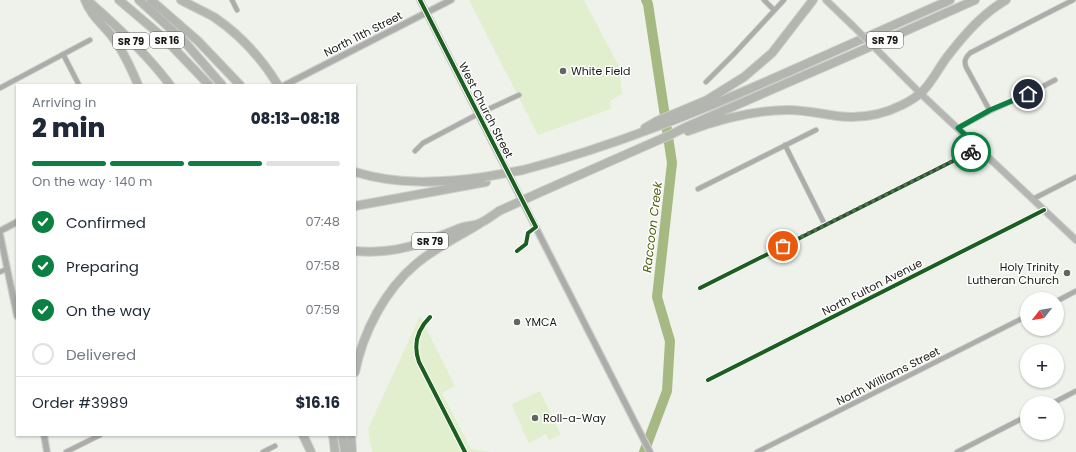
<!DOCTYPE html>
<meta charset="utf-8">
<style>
:root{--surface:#fff;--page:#f6f6f7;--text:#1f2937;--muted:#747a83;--line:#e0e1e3;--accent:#0b8043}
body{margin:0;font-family:Poppins,sans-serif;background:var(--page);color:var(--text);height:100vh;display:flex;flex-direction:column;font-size:15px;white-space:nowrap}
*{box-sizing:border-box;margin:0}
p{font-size:13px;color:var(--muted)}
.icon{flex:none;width:22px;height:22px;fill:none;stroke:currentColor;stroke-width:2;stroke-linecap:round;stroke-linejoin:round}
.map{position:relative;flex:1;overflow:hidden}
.sheet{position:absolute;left:16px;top:84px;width:340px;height:352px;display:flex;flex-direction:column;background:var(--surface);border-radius:0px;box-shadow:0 1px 3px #0004}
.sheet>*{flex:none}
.needle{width:26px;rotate:239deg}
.buttons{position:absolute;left:1020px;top:292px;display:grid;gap:8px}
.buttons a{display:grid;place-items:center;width:44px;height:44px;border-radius:50%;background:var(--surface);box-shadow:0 1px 3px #0004;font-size:20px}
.pin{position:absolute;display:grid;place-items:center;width:34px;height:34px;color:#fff;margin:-17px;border:2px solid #fff;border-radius:50%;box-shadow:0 1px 4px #0007}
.courier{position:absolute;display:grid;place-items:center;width:40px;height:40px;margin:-20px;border:3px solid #0b8043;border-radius:50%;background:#fff;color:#222;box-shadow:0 1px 5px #0007}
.headline em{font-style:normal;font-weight:800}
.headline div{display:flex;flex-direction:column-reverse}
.headline{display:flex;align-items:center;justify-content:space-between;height:68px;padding:0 16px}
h1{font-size:26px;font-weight:800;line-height:30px}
.bar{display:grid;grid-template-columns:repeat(4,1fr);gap:6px 4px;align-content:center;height:48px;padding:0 16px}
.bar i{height:5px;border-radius:3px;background:var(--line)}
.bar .on{background:var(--accent)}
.bar p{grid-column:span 4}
.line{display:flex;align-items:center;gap:10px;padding:0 16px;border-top:1px solid var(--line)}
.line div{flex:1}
ol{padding:0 16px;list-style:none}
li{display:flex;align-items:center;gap:12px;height:44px}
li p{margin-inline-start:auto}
li .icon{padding:4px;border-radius:50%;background:var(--accent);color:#fff;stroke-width:4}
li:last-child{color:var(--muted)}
li i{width:22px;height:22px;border:2px solid var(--line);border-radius:50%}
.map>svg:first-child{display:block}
.green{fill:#e2efce}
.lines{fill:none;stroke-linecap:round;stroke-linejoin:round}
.river{stroke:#a6b983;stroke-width:10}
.minor-casing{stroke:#cdcfca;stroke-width:6}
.tertiary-casing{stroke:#cdcfca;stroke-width:8}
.secondary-casing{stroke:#cdcfca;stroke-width:8}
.motorway-casing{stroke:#cdcfca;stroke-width:10}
.minor{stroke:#acadaa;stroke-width:4.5}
.tertiary{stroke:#acadaa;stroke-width:5.5}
.secondary{stroke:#b4b6b3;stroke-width:6}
.motorway{stroke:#b3b6b0;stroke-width:8}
.secondary-bridge-casing{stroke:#cdcfca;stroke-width:8;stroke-linecap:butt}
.motorway-bridge-casing{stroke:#cdcfca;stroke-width:10;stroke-linecap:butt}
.secondary-bridge{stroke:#b4b6b3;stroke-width:6}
.motorway-bridge{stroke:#b3b6b0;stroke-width:8}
.cycleway-casing{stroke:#fff;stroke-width:6}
.cycleway{stroke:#1b5e20;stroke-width:4}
.done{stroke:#636660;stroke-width:4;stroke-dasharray:0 7.2}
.route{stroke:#0b8043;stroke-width:5}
.poi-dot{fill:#636660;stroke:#fff;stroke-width:1.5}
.labels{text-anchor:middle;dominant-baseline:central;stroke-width:3;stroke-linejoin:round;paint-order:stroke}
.shield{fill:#fff;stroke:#5d5f5b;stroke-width:1}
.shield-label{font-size:10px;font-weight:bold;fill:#181a15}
.street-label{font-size:11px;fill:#181a15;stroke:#fff}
.poi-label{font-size:11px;fill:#181a15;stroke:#fff;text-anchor:start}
.water-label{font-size:12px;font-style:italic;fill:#4b610e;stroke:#fff}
</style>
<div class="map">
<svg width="1076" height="452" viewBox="0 0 1076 452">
<rect width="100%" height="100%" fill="#eff2eb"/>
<path class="green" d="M 469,0 L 584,0 L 619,66 L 622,94 L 610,101 L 611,109 L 538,135 Z
M 420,316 L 455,386 L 442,393 L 471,449 L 491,452 L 372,452 L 368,429 Z
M 540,391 L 561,435 L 549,440 L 546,434 L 529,443 L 522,430 L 523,429 L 512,406 L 514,403 Z"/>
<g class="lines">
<path class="river" d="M 644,452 L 667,391 L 670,341 L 657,297 L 672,163 L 648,4 L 646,0"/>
<g class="minor-casing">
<path id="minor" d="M 232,0 L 237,10
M 764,0 L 774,10
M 63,54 L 79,85
M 706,82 L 733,55 L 784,0
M 0,88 L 90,40
M 990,111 L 966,67 C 964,61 965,58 970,53 L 1073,0
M 958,128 L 990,111 L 1028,94 L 1055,80
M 785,145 L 825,225
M 415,151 L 423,143 L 478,114 L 519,95
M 698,189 L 816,130
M 1033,199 L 1076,177
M 0,272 L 7,269
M 700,288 L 979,148
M 1057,301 L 1076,291
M 708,380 L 1044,210
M 1053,403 L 1076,391
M 66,452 L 100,435
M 263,452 L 275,446
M 757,452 L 1027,316
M 957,452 L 1027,416"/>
</g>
<g class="tertiary-casing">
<path id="tertiary" d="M 420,0 L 650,452
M 285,85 L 451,0
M 0,231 L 17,222
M 0,234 L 17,316
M 44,435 L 47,452"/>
</g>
<g class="secondary-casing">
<path id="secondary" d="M 826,0 L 853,26
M 884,57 L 921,94 L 1076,240"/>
</g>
<g class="motorway-casing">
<path id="motorway" d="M 85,0 C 90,14 102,24 111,35 C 123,50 131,68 138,85
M 87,0 C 117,26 146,53 170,85
M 119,0 L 165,39 L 209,85
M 139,0 L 183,40 L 222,85
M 151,0 L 198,41 L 240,85
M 181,0 C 192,6 203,11 214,17 C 239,34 262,59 278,85
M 645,128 L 657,121 L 707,100 L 744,77 L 772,53 L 813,0
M 688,131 C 720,119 755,110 789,110 C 805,110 821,114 837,116 C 860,119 882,115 902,105 C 929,92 931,79 947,57 C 964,35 982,14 1006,0
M 523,170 C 615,146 703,110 790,71 C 843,47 897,24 950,0
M 355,172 C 397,185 441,183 484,177
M 543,191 L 670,135 L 686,127 L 856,53 L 975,0
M 355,206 L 486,182
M 355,251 C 396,255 423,243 460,228 C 466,226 473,226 478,224 C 486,221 493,215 499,211
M 355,372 C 363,332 385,290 416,264 C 435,248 458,237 479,224
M 303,435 L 311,452
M 333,435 L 335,452
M 342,435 L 345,452
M 351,435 L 352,452"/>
</g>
<use href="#minor" class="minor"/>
<use href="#tertiary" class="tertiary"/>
<use href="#secondary" class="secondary"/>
<use href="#motorway" class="motorway"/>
<g class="secondary-bridge-casing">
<path id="secondary-bridge" d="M 853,26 L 884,57"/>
</g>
<g class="motorway-bridge-casing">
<path id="motorway-bridge" d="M 484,177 L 523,170
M 499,211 L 543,191"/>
</g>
<use href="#secondary-bridge" class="secondary-bridge"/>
<use href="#motorway-bridge" class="motorway-bridge"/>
<g class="cycleway-casing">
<path id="cycleway" d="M 420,0 L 536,227 L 528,233 L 526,244 L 517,251
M 700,288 L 979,148
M 430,317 C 417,330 413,345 419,362 L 465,452
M 708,380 L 1044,210"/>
</g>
<use href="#cycleway" class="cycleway"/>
</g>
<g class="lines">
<path class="done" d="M 783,246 L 971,152"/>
<path class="route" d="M 971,152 L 979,148 L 958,128 L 990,110 L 1028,94"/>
</g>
<g class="poi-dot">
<circle cx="563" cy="71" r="4"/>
<circle cx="1067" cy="273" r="4"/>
<circle cx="517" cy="322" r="4"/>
<circle cx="535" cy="418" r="4"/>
</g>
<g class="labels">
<g class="shield">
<rect x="150" y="32" width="34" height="16" rx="3"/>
<rect x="867" y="32" width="36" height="16" rx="3"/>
<rect x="113" y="33" width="36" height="16" rx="3"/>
<rect x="412" y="233" width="36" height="16" rx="3"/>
</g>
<g class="shield-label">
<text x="167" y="40">SR 16</text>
<text x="885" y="40">SR 79</text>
<text x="131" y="41">SR 79</text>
<text x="430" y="241">SR 79</text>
</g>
<g class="street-label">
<text transform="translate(363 34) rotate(-27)">North 11th Street</text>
<text transform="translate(486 110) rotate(63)">West Church Street</text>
<text transform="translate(872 287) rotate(-27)">North Fulton Avenue</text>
<text transform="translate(888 376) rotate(-27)">North Williams Street</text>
</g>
<g class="poi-label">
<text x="571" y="71">White Field</text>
<text x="1059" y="267" text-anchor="end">Holy Trinity<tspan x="1059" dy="13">Lutheran Church</tspan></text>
<text x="525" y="322">YMCA</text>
<text x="543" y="418">Roll-a-Way</text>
</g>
<g class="water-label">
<text transform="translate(652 227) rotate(-83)">Raccoon Creek</text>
</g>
</g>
</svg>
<div class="buttons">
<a><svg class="needle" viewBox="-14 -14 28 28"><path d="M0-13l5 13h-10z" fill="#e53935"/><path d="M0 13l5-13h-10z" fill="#747a83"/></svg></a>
<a>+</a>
<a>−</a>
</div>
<div class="pin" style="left:783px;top:246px;background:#ea580c"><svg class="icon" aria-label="bag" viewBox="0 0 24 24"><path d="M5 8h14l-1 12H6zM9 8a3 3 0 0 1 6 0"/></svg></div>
<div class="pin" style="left:1028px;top:94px;background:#1f2937"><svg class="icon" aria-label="home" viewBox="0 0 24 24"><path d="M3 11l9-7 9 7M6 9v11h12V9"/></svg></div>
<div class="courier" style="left:971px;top:152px"><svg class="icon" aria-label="bike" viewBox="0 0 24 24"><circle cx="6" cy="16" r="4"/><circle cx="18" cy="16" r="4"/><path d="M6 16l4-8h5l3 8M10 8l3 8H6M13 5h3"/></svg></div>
<section class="sheet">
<div class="headline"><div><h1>2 min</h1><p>Arriving in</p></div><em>08:13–08:18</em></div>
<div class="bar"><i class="on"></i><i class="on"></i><i class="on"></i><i></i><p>On the way · 140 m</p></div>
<ol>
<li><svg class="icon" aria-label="check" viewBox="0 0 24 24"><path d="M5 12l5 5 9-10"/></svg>Confirmed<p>07:48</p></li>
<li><svg class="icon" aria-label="check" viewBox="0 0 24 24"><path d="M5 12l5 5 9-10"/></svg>Preparing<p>07:58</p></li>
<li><svg class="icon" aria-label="check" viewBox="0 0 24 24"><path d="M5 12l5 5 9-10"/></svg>On the way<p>07:59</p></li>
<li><i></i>Delivered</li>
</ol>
<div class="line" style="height:52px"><div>Order #3989</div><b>$16.16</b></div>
</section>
</div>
